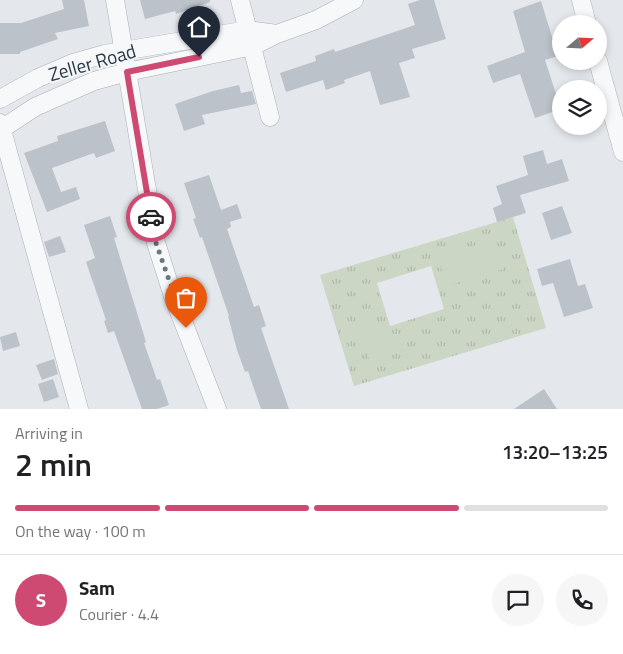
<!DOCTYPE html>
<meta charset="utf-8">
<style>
:root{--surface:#fff;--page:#f6f6f6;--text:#202124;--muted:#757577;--line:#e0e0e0;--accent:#cf4a72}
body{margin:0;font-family:"Titillium Web",sans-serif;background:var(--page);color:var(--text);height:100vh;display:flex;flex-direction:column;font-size:19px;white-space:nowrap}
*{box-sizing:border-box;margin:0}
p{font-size:16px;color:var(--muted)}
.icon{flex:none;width:28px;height:28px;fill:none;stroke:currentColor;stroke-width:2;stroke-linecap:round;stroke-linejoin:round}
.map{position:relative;height:409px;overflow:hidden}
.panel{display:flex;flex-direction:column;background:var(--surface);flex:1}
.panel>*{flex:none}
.needle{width:32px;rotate:71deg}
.fabs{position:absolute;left:552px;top:15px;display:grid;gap:10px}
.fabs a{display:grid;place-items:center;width:55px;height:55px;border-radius:50%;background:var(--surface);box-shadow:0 2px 8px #0003;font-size:25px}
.pin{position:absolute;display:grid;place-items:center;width:42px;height:42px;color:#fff;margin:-51px -21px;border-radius:50% 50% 50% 0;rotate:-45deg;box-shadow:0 0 5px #0007}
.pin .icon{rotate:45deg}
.courier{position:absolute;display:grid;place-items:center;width:50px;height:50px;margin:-25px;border:4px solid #cf4a72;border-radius:50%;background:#fff;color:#222;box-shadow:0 1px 6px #0007}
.headline em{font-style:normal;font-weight:600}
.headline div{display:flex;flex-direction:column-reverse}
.headline{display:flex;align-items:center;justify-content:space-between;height:85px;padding:0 15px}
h1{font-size:32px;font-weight:600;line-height:38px}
.bar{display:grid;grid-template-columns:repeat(4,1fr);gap:8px 5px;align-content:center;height:60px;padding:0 15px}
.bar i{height:6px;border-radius:4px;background:var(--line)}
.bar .on{background:var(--accent)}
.bar p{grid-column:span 4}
.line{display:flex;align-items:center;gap:12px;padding:0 15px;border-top:1px solid var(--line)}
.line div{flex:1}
.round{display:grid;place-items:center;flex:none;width:52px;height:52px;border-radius:26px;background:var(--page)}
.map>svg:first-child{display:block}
.grass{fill:url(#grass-tufts);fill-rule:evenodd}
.garden{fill:#ccd6c5}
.building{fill:#bbc2c9}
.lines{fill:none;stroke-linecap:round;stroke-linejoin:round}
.minor-casing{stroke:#a9b0b6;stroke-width:19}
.minor{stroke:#f7f8fa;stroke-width:18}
.done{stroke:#6c767f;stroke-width:5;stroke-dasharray:0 9}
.route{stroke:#cf4a72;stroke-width:6}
.labels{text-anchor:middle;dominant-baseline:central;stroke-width:4;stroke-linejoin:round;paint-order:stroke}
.street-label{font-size:19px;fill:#2b3844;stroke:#f4f7f9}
</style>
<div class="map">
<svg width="623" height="409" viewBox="0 0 623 409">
<defs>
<pattern id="grass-tufts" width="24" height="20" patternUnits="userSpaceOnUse" patternTransform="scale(1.25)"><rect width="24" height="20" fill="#ccd6c5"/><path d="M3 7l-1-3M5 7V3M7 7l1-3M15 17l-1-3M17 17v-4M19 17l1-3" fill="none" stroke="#afb8aa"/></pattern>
</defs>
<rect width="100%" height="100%" fill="#e4e8ec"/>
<path class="grass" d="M 513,217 L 546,328 L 354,386 L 320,275 ZM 431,266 L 444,309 L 390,326 L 377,283 Z"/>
<path class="garden" d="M 496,239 L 504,269 L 446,286 L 438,257 Z
M 382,323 L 391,352 L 369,359 L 359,330 Z"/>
<path class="building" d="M 62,0 L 84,0 L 89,26 L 55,33 L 58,39 L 20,52 L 20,54 L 0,54 L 0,23 L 21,23 L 64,9 Z
M 140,0 L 210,0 L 210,2 L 176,14 L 175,11 L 145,19 Z
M 420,0 L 434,0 L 446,39 L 412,49 L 415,58 L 399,63 L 410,97 L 380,105 L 370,71 L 344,80 L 345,83 L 326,90 L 323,80 L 286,92 L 280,73 L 316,61 L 315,56 L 334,49 L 335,52 L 415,25 L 408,4 Z
M 541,1 L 558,56 L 545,60 L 561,109 L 535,118 L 520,74 L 493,83 L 487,66 L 525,52 L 513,11 Z
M 239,85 L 241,93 L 252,91 L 256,104 L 202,115 L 205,124 L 184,131 L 175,104 L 213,91 Z
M 105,121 L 115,151 L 96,158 L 94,153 L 52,168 L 61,192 L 76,187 L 80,199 L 47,212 L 24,153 L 58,141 L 57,136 Z
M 543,150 L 547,164 L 562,159 L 569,181 L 520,195 L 526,213 L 497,222 L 493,208 L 502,204 L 496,186 L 528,175 L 523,156 Z
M 209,175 L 221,210 L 237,204 L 242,218 L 230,222 L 231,227 L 227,229 L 254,307 L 259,305 L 266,326 L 261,328 L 289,409 L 261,409 L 248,371 L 245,372 L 237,350 L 228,316 L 229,316 L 202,237 L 200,238 L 193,219 L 196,218 L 184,183 Z
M 562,206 L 572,233 L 551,240 L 542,213 Z
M 110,216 L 117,237 L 114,238 L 146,342 L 144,343 L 157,380 L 160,379 L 169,405 L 157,409 L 142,409 L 114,331 L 108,333 L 104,321 L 106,320 L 86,262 L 95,258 L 84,225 Z
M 60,236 L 66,252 L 49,257 L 44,242 Z
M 570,259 L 578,286 L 585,284 L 593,308 L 564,317 L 553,283 L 542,286 L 537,269 Z
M 16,332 L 20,346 L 3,351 L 0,337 Z
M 54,359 L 58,374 L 42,380 L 36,365 Z
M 53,379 L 59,397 L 44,402 L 38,384 Z
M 544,389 L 557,409 L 514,409 Z"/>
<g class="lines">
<g class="minor-casing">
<path id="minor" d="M 115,0 L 156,243 L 173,296 L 217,409
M 240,0 L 270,117
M 581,0 L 587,24
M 598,61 L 623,152
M 0,99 L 38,78 L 73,63 L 105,54 L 248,30 L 277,34
M 0,123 L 79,409
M 0,130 L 35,107 L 94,81 L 127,72 L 253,46 L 277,34 L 316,20 L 354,0"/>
</g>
<use href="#minor" class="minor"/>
</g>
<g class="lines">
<path class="done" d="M 151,217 L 156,243 L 186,328"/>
<path class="route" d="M 151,217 L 127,72 L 199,57"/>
</g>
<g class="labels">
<g class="street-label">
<text transform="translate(92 62) rotate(-16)">Zeller Road</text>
</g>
</g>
</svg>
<div class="fabs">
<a><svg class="needle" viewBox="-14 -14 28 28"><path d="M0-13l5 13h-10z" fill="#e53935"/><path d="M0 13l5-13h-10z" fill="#757577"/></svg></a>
<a><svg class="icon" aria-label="layers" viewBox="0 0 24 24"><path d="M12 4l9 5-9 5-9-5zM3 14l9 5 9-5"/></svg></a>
</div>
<div class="pin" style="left:186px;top:328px;background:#ea580c"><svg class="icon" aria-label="bag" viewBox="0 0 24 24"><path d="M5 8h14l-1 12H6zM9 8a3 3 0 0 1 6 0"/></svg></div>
<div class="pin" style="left:199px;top:57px;background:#1f2937"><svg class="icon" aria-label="home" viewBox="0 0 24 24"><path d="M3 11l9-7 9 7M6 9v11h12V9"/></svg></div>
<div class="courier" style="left:151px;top:217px"><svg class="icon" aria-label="car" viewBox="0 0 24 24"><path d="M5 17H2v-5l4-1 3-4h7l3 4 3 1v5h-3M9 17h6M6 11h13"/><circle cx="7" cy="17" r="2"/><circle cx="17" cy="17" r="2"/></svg></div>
</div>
<section class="panel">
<div class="headline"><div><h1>2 min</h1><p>Arriving in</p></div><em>13:20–13:25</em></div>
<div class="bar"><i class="on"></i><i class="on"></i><i class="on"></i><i></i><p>On the way · 100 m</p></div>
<div class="line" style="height:90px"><b class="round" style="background:var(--accent);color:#fff">S</b><div><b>Sam</b><p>Courier · 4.4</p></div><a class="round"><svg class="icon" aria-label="chat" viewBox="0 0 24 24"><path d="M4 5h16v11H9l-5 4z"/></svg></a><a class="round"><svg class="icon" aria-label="phone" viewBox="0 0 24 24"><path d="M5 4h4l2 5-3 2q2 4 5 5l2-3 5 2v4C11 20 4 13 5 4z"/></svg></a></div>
</section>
